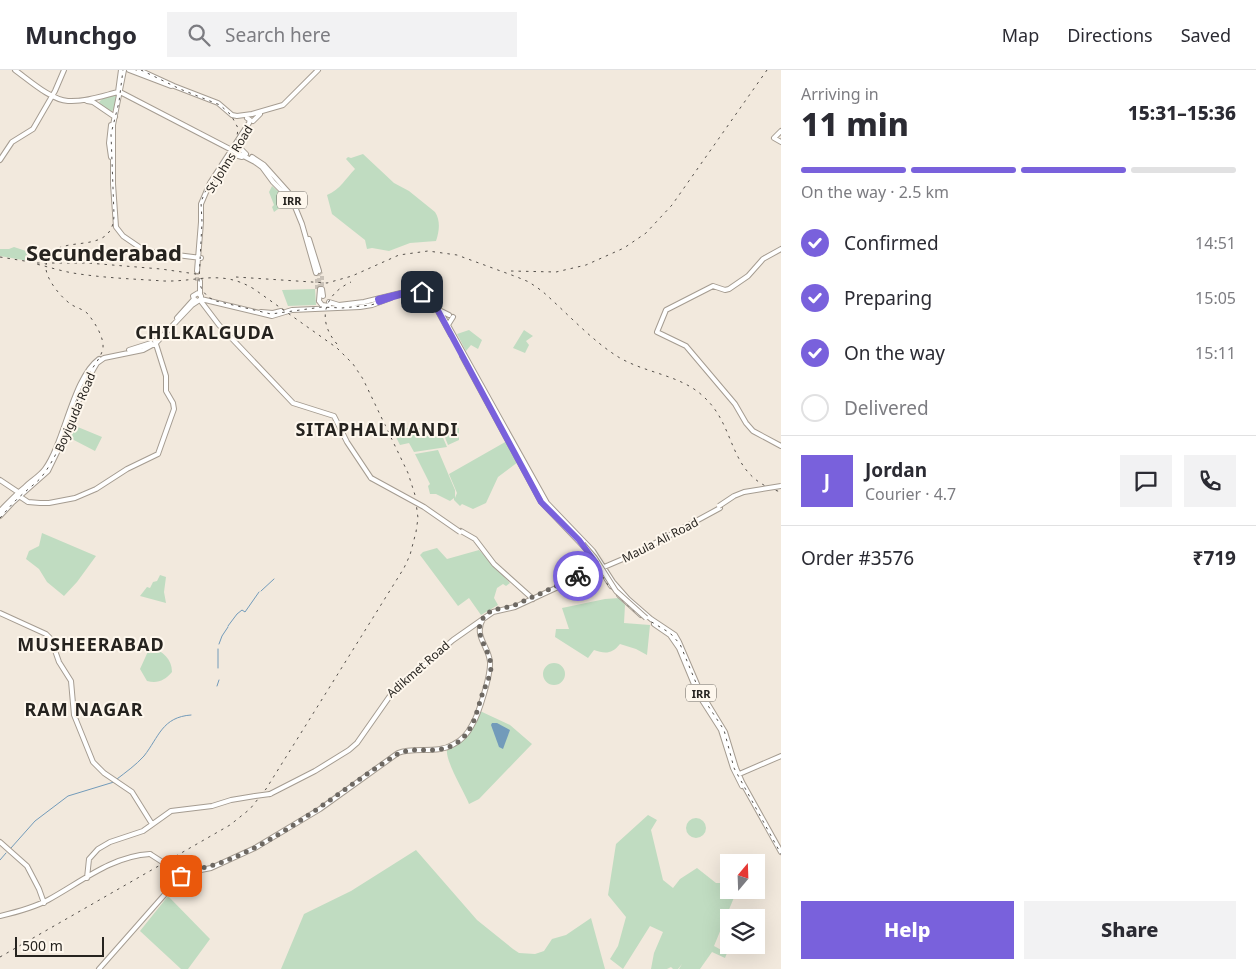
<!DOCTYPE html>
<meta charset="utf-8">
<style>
:root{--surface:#fff;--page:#f2f2f3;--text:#2b2b33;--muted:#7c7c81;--line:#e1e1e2;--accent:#7961dc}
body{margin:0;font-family:"Noto Sans",sans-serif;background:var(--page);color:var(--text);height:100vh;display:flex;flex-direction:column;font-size:19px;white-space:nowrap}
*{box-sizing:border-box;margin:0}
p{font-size:16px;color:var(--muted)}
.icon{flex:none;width:28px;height:28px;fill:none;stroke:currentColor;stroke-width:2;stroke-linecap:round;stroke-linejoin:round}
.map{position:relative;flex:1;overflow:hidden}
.panel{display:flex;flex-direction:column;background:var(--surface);width:475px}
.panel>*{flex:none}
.needle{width:32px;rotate:19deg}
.fabs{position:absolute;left:720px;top:784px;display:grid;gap:10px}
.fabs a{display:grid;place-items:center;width:45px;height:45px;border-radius:0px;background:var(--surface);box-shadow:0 5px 20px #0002;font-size:25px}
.scale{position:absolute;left:15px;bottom:12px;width:89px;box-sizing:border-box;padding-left:5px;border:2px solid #26231f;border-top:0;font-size:14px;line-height:18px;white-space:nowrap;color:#26231f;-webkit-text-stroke:4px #fef7ed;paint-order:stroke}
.pin{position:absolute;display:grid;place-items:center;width:42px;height:42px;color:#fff;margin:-21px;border-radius:10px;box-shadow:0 2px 8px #0006}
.courier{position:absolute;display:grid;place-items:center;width:50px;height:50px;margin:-25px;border:4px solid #7961dc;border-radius:50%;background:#fff;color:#222;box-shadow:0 1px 6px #0007}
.headline em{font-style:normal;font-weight:800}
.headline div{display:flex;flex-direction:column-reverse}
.headline{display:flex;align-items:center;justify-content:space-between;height:85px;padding:0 20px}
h1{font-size:32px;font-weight:800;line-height:38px}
.bar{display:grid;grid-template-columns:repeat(4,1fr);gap:8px 5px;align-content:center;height:60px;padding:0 20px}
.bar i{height:6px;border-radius:4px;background:var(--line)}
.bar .on{background:var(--accent)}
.bar p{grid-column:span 4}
.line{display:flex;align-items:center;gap:12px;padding:0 20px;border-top:1px solid var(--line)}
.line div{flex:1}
.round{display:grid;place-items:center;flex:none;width:52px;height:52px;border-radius:0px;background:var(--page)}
ol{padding:0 20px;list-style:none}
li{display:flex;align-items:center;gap:15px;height:55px}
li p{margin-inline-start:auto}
li .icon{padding:5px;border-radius:50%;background:var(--accent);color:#fff;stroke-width:4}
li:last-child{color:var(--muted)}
li i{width:28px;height:28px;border:2px solid var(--line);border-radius:50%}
.button{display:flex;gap:10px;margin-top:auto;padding:10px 20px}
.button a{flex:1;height:58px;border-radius:0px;background:var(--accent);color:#fff;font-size:20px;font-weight:800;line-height:58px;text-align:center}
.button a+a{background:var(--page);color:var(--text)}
header{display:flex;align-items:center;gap:30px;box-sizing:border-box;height:70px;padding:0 25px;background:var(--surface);border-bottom:1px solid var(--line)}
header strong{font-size:24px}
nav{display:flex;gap:28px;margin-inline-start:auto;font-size:18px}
.search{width:350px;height:45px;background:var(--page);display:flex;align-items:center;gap:12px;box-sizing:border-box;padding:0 18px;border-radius:0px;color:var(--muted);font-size:19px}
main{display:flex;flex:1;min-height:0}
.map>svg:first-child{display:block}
.green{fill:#c0dcc1}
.water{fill:#729bba}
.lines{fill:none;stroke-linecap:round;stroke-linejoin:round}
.stream{stroke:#729bba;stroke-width:1}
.major-tunnel{stroke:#c9c1b7;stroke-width:4;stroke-dasharray:4 2;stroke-linecap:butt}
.major-casing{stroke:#a59c91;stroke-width:6}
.major{stroke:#fff;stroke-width:4}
.rail{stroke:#55504b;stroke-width:1;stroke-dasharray:2.5 5;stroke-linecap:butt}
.major-bridge-casing{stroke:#a59c91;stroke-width:6;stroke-linecap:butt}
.major-bridge{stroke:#fff;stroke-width:4}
.done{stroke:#6d6862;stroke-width:5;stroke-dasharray:0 9}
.route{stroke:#7961dc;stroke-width:6}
.labels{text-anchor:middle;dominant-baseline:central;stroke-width:4;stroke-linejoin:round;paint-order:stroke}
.shield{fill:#fef7ed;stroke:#67635d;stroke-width:1}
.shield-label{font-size:11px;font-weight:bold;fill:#26231f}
.street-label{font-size:12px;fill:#26231f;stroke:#fef7ed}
.district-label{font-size:18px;font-weight:bold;letter-spacing:1px;fill:#26231f;stroke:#fef7ed}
.town-label{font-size:22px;font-weight:bold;fill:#26231f;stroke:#fef7ed}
</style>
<header>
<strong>Munchgo</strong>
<div class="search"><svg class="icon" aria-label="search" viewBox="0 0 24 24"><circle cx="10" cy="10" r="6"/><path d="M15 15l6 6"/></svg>Search here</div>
<nav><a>Map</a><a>Directions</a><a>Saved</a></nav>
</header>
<main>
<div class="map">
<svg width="781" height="899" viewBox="0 0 781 899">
<rect width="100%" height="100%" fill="#f2e9dd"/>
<path class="green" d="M 116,24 L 118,24 L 118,31 L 111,43 L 103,38 L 99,32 L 102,29 Z
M 363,84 L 394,113 L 409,121 L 435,142 C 441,151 439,162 436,171 L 410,173 L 389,181 L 372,178 L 367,179 L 365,170 L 332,144 L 327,125 C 340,120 346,108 355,99 L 346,89 L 348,87 L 351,88 Z
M 272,116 L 289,131 L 274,142 L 272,137 L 274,135 L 269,122 Z
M 14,177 L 29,182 L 25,188 L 28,191 L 0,186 L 0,179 L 9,179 Z
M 315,219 L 316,235 L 288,236 L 282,220 Z
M 469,260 L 482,270 L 478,279 L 471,275 L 466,281 L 457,264 Z
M 524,260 L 533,266 L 526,271 L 529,275 L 525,283 L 513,278 Z
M 73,355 L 102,367 L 95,381 L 70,368 L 69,364 Z
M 405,358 L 420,358 L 419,364 C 427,365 434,370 441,363 L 447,377 L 414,382 L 409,373 L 400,375 L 396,367 L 405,365 Z
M 459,358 L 459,370 L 448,375 L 442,360 Z
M 507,371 L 518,392 L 498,407 L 486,433 L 473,439 L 462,434 L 460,436 L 454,430 L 454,428 L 450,431 L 436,424 L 430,424 L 428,416 L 430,414 L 415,384 L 438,380 L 455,420 L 455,428 L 457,423 L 449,404 Z
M 42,463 L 96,486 L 77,512 L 64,526 L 47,512 L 39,499 L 26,489 L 29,481 L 39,476 Z
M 437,478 L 447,489 L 479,480 L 510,513 L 506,516 L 503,514 L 497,518 L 494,528 L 498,535 L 481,545 L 469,528 L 458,536 L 420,485 L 423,482 Z
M 160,505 L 166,507 L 164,522 L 166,533 L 140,526 L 147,517 L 150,518 L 153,512 L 157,511 Z
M 619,528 L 625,535 L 624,553 L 650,555 L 647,585 L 636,579 L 620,574 C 612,584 605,584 594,580 L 588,588 L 555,567 L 556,559 L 569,559 L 562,538 L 605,529 Z
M 150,577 C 163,581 172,589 172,602 C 165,610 158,614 147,611 L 140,599 Z
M543 604a11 11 0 1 1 22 0a11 11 0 1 1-22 0Z
M 480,641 L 510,655 L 532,674 L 479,729 L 469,734 C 464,721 445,691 447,679 C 465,666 472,662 480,641 Z
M 648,745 L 657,750 L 651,760 L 663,810 L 673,818 L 680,809 L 697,798 L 716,813 L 722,813 L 735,825 L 714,876 L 727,883 L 725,888 L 712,882 L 700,899 L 679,899 L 682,894 L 678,899 L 673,899 L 671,897 L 667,899 L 651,899 L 654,883 L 663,862 L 650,856 L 623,899 L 610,889 L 618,876 L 626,847 L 608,825 L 616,774 Z
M686 758a10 10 0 1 1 20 0a10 10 0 1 1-20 0Z
M 416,780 L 477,850 L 513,879 L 519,883 L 535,884 L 544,881 L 552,869 L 566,865 L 591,848 L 605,899 L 281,899 L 304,844 L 351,821 Z
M 168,826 L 210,869 L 188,899 L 181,899 L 140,861 Z"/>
<path class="water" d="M 492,653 L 497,653 L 510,660 L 503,679 L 499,677 L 491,655 Z"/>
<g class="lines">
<path class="stream" d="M 261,521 L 274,509
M 228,556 L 237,544 L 242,540 L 245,542 L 259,522
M 219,574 L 222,566 L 228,557
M 218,598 L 218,579
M 217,616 L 219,610
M 117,709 C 126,702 136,695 144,686 C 159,667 162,647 191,645
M 11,778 L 35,751 L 68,726 L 114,712
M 0,790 L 6,783"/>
<path class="major-tunnel" d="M 319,201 L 322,205 L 322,219
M 318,202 L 320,217
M 317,209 L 317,219
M 197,211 L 197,201"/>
<g class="major-casing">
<path id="major" d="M 15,0 C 29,10 51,30 68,31 C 85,32 102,26 118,22 L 122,23 L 255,92 L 262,97 L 273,112 L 293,132 L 302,154 L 316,203
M 124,0 L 113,55 L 113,114 L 116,157 L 123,166 L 145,181 L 201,188
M 129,0 L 171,16
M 139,0 L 174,16 L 218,33 L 232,45 L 237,46 L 252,44 L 283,35 L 318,0
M 118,22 L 121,0
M 87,31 L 93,32 L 115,47
M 253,51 L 260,44
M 781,61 L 774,68 L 781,72
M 241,71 L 240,78 L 246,84
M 111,87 L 109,73 L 111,55
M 252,87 L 264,95 L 290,124
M 229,89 L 235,85 L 242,87
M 0,90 L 12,72 L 33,59 L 55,21 L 64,0
M 309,169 L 319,201
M 781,179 L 763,189 L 748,206 L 729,219 L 725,220 L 713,216 L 666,240 L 657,262 L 686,276 L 735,334 L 746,353 L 753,361 L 781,376
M 197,201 L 201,152 L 201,134 L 210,113 L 249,53 L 250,50 L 247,48
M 200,211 L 200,224
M 322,219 L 323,226
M 201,229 L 272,246 L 292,240 L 360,237 L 372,235 L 391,228
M 200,230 L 219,255 L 293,333 L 334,346 L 347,372 L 371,408
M 319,231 L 322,235 L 329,236
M 319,231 L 320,219
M 329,232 L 339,235 L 364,232 L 413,220 L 426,224 L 435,232 L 547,433 L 593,481 L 613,512 L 628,529 L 651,549 L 675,565 L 679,572 L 700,621 L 725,662 L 736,698 L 742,712 L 781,782
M 434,234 L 451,265
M 441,241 L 449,245
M 261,242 L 273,243 L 281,241
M 177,248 L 194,229
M 448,255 L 453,247
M 129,280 L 151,273
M 462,286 L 541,432 L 584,477
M 0,410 L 18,422
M 19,426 L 28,432 L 40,433 L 49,433 L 75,428 L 96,419 L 127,399 L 158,384 L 174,339 L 173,333 L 166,321 L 166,306 L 155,271
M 0,441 C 8,433 16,424 25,417 C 31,411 40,406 45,399 C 65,371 73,308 99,289
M 0,446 L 13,432 L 48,401 L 65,366 L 86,312 L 97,293 L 104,288 L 143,280 L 156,273 L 192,235 L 201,229 L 201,226 L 198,223 L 193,226 L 194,229 L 197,231
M 461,461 L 475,469 L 494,494 L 533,529
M 596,492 L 611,516
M 619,525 L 641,545
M 0,543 L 46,564 L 51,569 L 59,592 L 71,611 L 74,645 L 93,692 L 104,703 L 132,722 L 152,754
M 654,554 L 670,565 L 679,578 L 698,624 L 721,660 L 733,698 L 742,716
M 737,705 L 781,686
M 270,724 L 315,701 L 349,680 L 357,673 L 392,623 L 453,570 L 493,542 L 515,537 L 569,512 L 637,483 L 720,438
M 0,772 L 27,796 L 39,819 L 44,833
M 166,796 L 183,801 L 201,800 L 211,798 L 255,778 L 320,739 L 398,683 C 416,676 436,685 454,674 C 462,670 468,663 472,655 C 479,644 491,604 490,592 C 489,576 473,566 483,549
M 87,808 L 89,789 L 98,779 L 110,772 L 143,761 L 171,741 L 212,736 L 231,730 L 255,726
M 0,846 C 17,842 33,838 48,830 C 81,812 112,786 150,784
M 99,899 L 181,806 L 183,800"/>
</g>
<use href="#major" class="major"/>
<path class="rail" d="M 141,0 L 180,19 L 220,35 L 231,45 L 238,58 L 236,76 L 205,122 L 201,132 L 202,152 L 199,211 L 202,220 L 208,227 L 216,231 L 271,244 L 322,237 L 342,238 L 371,235 L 412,223 L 417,223 L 429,228 L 439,241 L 542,431 L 579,469 L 608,515 L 621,529 L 635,542 L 670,563 L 680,574 L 701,625 L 724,660 L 734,698 L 781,784
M 0,187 L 37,193 L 88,193 L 161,199 L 196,204
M 511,201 L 556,202 L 586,195 L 624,178 L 646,163 L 672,135 L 767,0
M 236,207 L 327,213 L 352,206 L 399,185 L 428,181 L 457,185 L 517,207 L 529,212 L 542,221 C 566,242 593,272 620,288 C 648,304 682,305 705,328 C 738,359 727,407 781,422
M 337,274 C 317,251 323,225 351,212
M 0,448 C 8,439 15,430 24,423 C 30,417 38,412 43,405 C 64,377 72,340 87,308 C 91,298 101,289 103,278 C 104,267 95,253 88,244 C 83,239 77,238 72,235 C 61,228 44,207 46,195 C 51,158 113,191 114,145 L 111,64 L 119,32 L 123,0
M 0,887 L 230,755 L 250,739 L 266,719 L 404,498 L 410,485 L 416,462 L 418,448 L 415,425 L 408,403 L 363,309 L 353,294 L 337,278 L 254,219 C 221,199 198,212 164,211 C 135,209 103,208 73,203 C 61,201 49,197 36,194"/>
<g class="major-bridge-casing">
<path id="major-bridge" d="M 371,408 L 424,437 L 460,462
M 719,436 L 734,426 L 744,422 L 781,416
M 583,474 L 595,488 L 616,521 L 646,548
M 255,726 L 270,724
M 150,784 L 167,795"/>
</g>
<use href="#major-bridge" class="major-bridge"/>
</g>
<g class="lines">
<path class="done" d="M 181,806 L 184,800 C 202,800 218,794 235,787 C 295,761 344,717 399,683 C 418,676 437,685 455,674 C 473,663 476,644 482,625 C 485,616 491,606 491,596 C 490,578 471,563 484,547 C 490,539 499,539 508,537 C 517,535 525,530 533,527 C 548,520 563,513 578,506"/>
<path class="route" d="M 422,222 L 411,221 L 378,229 L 379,232 C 399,225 419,215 435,235 L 541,432 L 579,470 L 596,493 L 595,499 L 578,506"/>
</g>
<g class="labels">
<g class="shield">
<rect x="277" y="121.5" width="30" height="17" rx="4"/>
<rect x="686" y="614.5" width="30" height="17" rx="4"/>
</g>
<g class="shield-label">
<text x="292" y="130">IRR</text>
<text x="701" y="623">IRR</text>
</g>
<g class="street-label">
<text transform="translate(229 89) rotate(-58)">St Johns Road</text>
<text transform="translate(75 342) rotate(-67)">Boyiguda Road</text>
<text transform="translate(660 470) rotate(-27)">Maula Ali Road</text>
<text transform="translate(418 599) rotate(-41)">Adikmet Road</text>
</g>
<g class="district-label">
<text x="205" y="262">CHILKALGUDA</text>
<text x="377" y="359">SITAPHALMANDI</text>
<text x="91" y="574">MUSHEERABAD</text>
<text x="84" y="639">RAM NAGAR</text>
</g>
<g class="town-label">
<text x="104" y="182">Secunderabad</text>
</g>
</g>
</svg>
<div class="fabs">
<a><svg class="needle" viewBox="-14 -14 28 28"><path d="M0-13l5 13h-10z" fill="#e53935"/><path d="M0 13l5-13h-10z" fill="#7c7c81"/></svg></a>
<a><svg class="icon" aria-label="layers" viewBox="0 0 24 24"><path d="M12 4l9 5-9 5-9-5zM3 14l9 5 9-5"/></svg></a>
</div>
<div class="scale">500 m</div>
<div class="pin" style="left:181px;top:806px;background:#ea580c"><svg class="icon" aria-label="bag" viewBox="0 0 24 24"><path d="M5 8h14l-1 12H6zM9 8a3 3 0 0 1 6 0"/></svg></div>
<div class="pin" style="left:422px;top:222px;background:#1f2937"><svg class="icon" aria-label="home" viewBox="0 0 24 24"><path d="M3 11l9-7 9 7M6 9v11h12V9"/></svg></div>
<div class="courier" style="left:578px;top:506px"><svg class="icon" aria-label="bike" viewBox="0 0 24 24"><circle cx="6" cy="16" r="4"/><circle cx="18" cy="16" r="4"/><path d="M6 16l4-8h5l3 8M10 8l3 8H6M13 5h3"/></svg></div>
</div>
<section class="panel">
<div class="headline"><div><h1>11 min</h1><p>Arriving in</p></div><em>15:31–15:36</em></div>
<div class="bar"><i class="on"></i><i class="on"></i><i class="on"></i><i></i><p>On the way · 2.5 km</p></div>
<ol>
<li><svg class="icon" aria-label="check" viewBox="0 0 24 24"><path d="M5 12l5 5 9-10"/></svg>Confirmed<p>14:51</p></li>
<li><svg class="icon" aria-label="check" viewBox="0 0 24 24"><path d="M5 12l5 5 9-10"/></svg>Preparing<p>15:05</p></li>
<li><svg class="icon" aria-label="check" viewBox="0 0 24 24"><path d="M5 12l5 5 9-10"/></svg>On the way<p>15:11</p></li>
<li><i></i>Delivered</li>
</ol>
<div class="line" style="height:90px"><b class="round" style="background:var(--accent);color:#fff">J</b><div><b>Jordan</b><p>Courier · 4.7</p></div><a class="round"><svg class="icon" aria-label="chat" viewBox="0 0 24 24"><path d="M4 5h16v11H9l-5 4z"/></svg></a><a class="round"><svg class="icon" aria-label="phone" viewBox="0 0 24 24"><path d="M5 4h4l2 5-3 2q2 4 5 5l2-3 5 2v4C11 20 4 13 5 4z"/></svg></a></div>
<div class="line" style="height:65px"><div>Order #3576</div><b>₹719</b></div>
<div class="button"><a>Help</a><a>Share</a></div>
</section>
</main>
